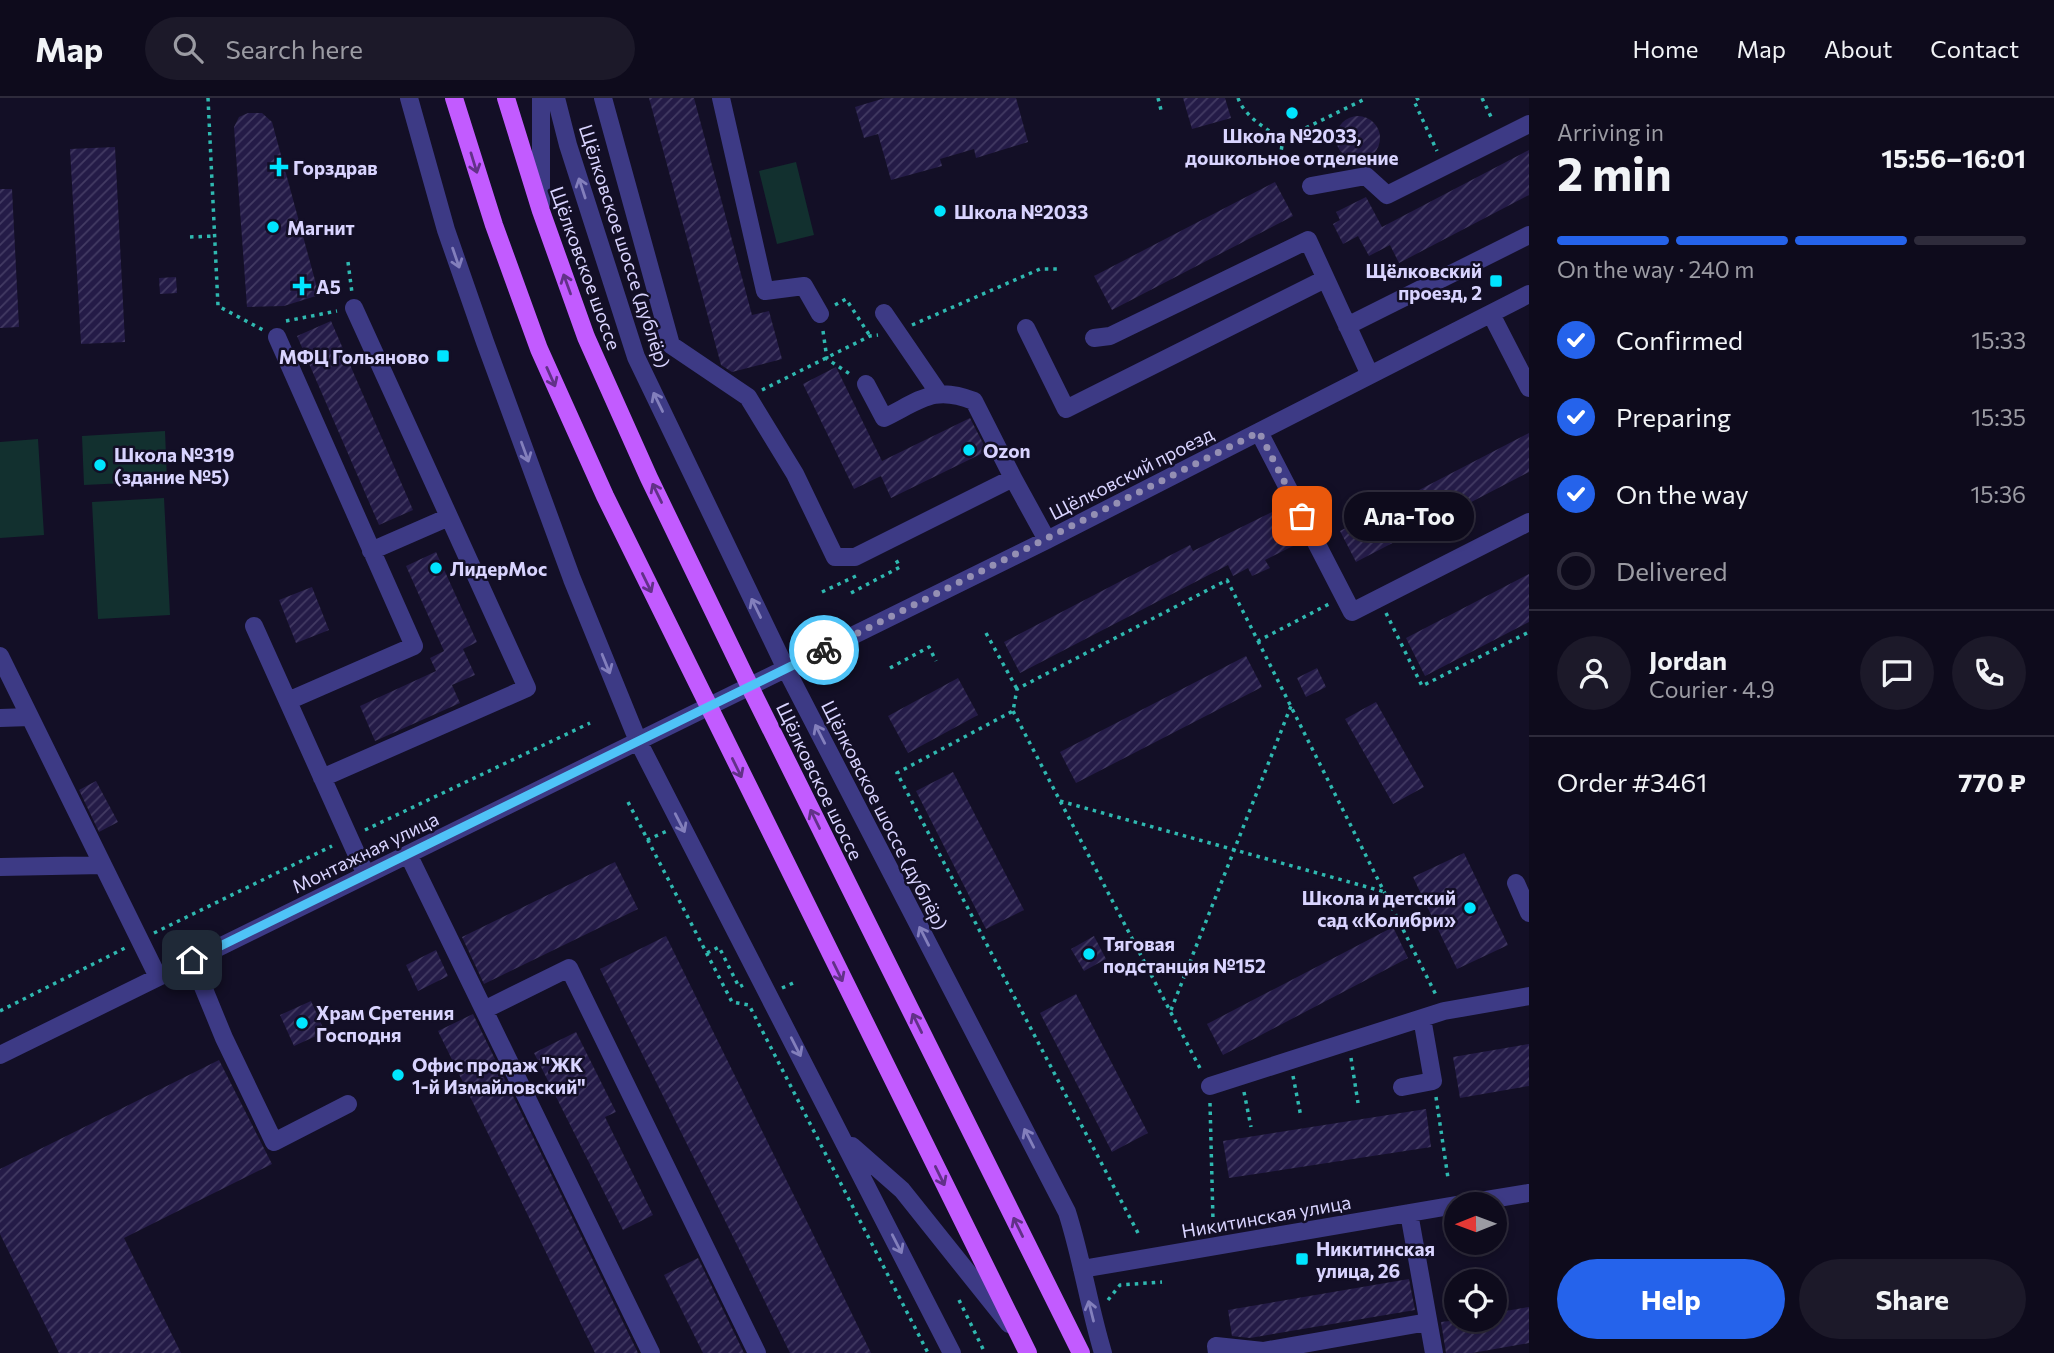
<!DOCTYPE html>
<meta charset="utf-8">
<style>
:root{--surface:#0e0b1c;--page:#1c1929;--text:#f1f3f6;--muted:#9b9ba3;--line:#2e2b3b;--accent:#2563eb}
body{margin:0;font-family:Commissioner,sans-serif;background:var(--page);color:var(--text);height:100vh;display:flex;flex-direction:column;font-size:26px;white-space:nowrap}
*{box-sizing:border-box;margin:0}
p{font-size:23px;color:var(--muted)}
.icon{flex:none;width:38px;height:38px;fill:none;stroke:currentColor;stroke-width:2;stroke-linecap:round;stroke-linejoin:round}
.map{position:relative;flex:1;overflow:hidden}
.side{display:flex;flex-direction:column;background:var(--surface);width:525px}
.side>*{flex:none}
.needle{width:46px;rotate:269deg}
.fabs{position:absolute;left:1444px;top:1094px;display:grid;gap:14px}
.fabs a{display:grid;place-items:center;width:63px;height:63px;border-radius:50%;background:var(--surface);box-shadow:0 4px 10px #0003,0 0 0 2px var(--line);font-size:35px}
.pin{position:absolute;display:grid;place-items:center;width:60px;height:60px;color:#fff;margin:-30px;border-radius:14px;box-shadow:0 4px 10px #0006}
.courier{position:absolute;display:grid;place-items:center;width:70px;height:70px;margin:-35px;border:5px solid #4fc3f7;border-radius:50%;background:#fff;color:#222;box-shadow:0 2px 9px #0007}
.bubble{position:absolute;height:49px;border-radius:24px;background:var(--surface);box-shadow:0 4px 10px #0003,0 0 0 2px var(--line);font-size:23px;font-weight:700;line-height:49px;text-align:center}
.overview em{font-style:normal;font-weight:700}
.overview div{display:flex;flex-direction:column-reverse}
.overview{display:flex;align-items:center;justify-content:space-between;height:119px;padding:0 28px}
h1{font-size:46px;font-weight:700;line-height:52px}
.bar{display:grid;grid-template-columns:repeat(4,1fr);gap:10px 7px;align-content:center;height:84px;padding:0 28px}
.bar i{height:9px;border-radius:5px;background:var(--line)}
.bar .active{background:var(--accent)}
.bar p{grid-column:span 4}
.line{display:flex;align-items:center;gap:18px;padding:0 28px;border-top:2px solid var(--line)}
.line div{flex:1}
.round{display:grid;place-items:center;flex:none;width:74px;height:74px;border-radius:37px;background:var(--page)}
ol{padding:0 28px;list-style:none}
li{display:flex;align-items:center;gap:21px;height:77px}
li p{margin-inline-start:auto}
li .icon{padding:7px;border-radius:50%;background:var(--accent);color:#fff;stroke-width:4}
li:last-child{color:var(--muted)}
li i{width:38px;height:38px;border:4px solid var(--line);border-radius:50%}
.action{display:flex;gap:14px;margin-top:auto;padding:14px 28px}
.action a{flex:1;height:80px;border-radius:42px;background:var(--accent);color:#fff;font-size:28px;font-weight:700;line-height:80px;text-align:center}
.action a+a{background:var(--page);color:var(--text)}
header{display:flex;align-items:center;gap:42px;box-sizing:border-box;height:98px;padding:0 35px;background:var(--surface);border-bottom:2px solid var(--line)}
header strong{font-size:33px}
nav{display:flex;gap:38px;margin-inline-start:auto;font-size:24px}
.search{width:490px;height:63px;background:var(--page);display:flex;align-items:center;gap:18px;box-sizing:border-box;padding:0 24px;border-radius:38px;color:var(--muted);font-size:26px}
main{display:flex;flex:1;min-height:0}
.map>svg:first-child{display:block}
.pitch{fill:#12302f}
.building{fill:url(#building-hatch)}
.lines{fill:none;stroke-linecap:round;stroke-linejoin:round}
.path{stroke:#2fb8b0;stroke-width:3.5;stroke-dasharray:3.5 5;stroke-linecap:butt}
.minor{stroke:#3d3a85;stroke-width:18}
.major{stroke:#c25bff;stroke-width:18}
.oneway{stroke:#623188}
.oneway2{stroke:#837fbc}
.done{stroke:#948fb3;stroke-width:7;stroke-dasharray:0 12.6}
.route{stroke:#4fc3f7;stroke-width:9}
.poi-dot{fill:#00e5ff;stroke:#130f26;stroke-width:2.5}
.labels{text-anchor:middle;dominant-baseline:central;stroke-width:5;stroke-linejoin:round;paint-order:stroke}
.poi-label{font-size:19px;font-weight:bold;fill:#d9d4ff;stroke:#130f26;text-anchor:start}
.street-label{font-size:19px;fill:#d9d4ff;stroke:#130f26}
</style>
<header>
<strong>Map</strong>
<div class="search"><svg class="icon" aria-label="search" viewBox="0 0 24 24"><circle cx="10" cy="10" r="6"/><path d="M15 15l6 6"/></svg>Search here</div>
<nav><a>Home</a><a>Map</a><a>About</a><a>Contact</a></nav>
</header>
<main>
<div class="map">
<svg width="1529" height="1255" viewBox="0 0 1529 1255">
<defs>
<pattern id="building-hatch" width="6" height="6" patternUnits="userSpaceOnUse" patternTransform="scale(1.75)"><rect width="6" height="6" fill="#241b47"/><path d="M-1 1l2-2M0 6l6-6M5 7l2-2" fill="none" stroke="#433b63"/></pattern>
</defs>
<rect width="100%" height="100%" fill="#130f26"/>
<path class="pitch" d="M 796,64 L 814,137 L 777,146 L 759,73 Z
M 165,333 L 167,383 L 84,387 L 82,338 Z
M 38,341 L 44,437 L 0,440 L 0,344 Z
M 164,400 L 170,517 L 98,521 L 92,404 Z"/>
<path class="building" d="M 649,0 L 694,0 L 752,217 L 769,213 L 782,261 L 732,274 L 721,267 Z
M 885,0 L 1016,0 L 1028,44 L 976,60 L 974,51 L 940,61 L 942,68 L 891,82 L 878,36 L 864,40 L 855,9 Z
M 1183,0 L 1225,0 L 1231,20 L 1192,31 Z
M 248,15 L 262,15 L 272,24 L 319,197 L 284,208 L 247,209 L 234,29 L 239,19 Z
M1336 40a22 22 0 1 1 44 0a22 22 0 1 1-44 0Z
M 115,49 L 125,244 L 81,246 L 70,51 Z
M 1529,52 L 1529,97 L 1399,165 L 1390,147 L 1369,158 L 1358,138 L 1343,146 L 1333,126 L 1340,122 L 1336,114 L 1366,99 L 1382,129 Z
M 1275,84 L 1293,118 L 1112,212 L 1094,178 Z
M 0,91 L 12,91 L 19,229 L 0,230 Z
M 176,179 L 177,195 L 160,196 L 159,180 Z
M 331,223 L 413,412 L 379,427 L 297,238 Z
M 836,269 L 882,363 L 970,320 L 987,353 L 891,400 L 881,378 L 854,391 L 803,286 Z
M 1529,335 L 1529,374 L 1356,464 L 1340,433 Z
M 1282,409 L 1299,445 L 1265,462 L 1270,470 L 1252,478 L 1248,470 L 1233,478 L 1228,467 L 1020,575 L 1004,544 L 1190,447 L 1193,453 Z
M 436,454 L 477,544 L 463,551 L 475,577 L 452,587 L 460,605 L 375,643 L 360,608 L 436,573 L 430,560 L 444,553 L 406,468 Z
M 1529,476 L 1529,524 L 1425,578 L 1406,540 Z
M 312,489 L 329,532 L 296,545 L 279,502 Z
M 1246,558 L 1262,589 L 1076,685 L 1060,654 Z
M 1317,570 L 1326,589 L 1306,599 L 1297,580 Z
M 958,580 L 978,617 L 908,655 L 888,618 Z
M 1376,604 L 1424,689 L 1393,706 L 1345,621 Z
M 953,674 L 1024,812 L 986,831 L 916,693 Z
M 96,683 L 118,724 L 99,734 L 79,692 Z
M 1464,755 L 1508,847 L 1457,871 L 1413,779 Z
M 615,764 L 638,811 L 484,886 L 462,839 Z
M 1393,829 L 1408,860 L 1223,957 L 1207,926 Z
M 666,838 L 812,1134 L 871,1255 L 790,1255 L 747,1167 L 600,871 Z
M 1094,838 L 1106,861 L 1084,873 L 1071,851 Z
M 436,852 L 448,878 L 418,893 L 406,867 Z
M 1076,896 L 1148,1035 L 1112,1054 L 1040,915 Z
M 311,903 L 325,934 L 294,948 L 280,917 Z
M 473,916 L 536,1045 L 638,1255 L 595,1255 L 438,933 Z
M 576,934 L 616,1014 L 605,1019 L 653,1117 L 623,1132 L 534,955 Z
M 1529,946 L 1529,988 L 1460,1000 L 1453,959 Z
M 219,962 L 272,1066 L 124,1140 L 181,1255 L 59,1255 L 0,1136 L 0,1071 Z
M 1426,1011 L 1431,1049 L 1229,1080 L 1223,1043 Z
M 698,1160 L 744,1255 L 703,1255 L 664,1177 Z
M 1409,1181 L 1415,1212 L 1250,1240 L 1232,1238 L 1228,1212 Z
M 1529,1209 L 1529,1245 L 1472,1255 L 1446,1255 L 1441,1224 L 1458,1222 L 1494,1222 L 1494,1215 Z"/>
<g class="lines">
<path class="path" d="M 208,0 L 218,208 L 263,232
M 1158,0 L 1162,16
M 1238,0 C 1244,18 1267,32 1283,41
M 1419,0 L 1414,3 L 1437,53
M 1482,0 L 1493,23
M 1283,41 L 1367,0
M 1280,60 L 1283,41
M 190,139 L 214,138
M 348,164 L 352,195
M 835,207 L 846,201 L 870,238
M 286,223 L 337,213
M 912,227 L 1040,171 L 1059,171
M 823,233 L 827,261 L 853,278
M 762,292 L 870,238 L 878,237
M 822,494 L 856,478
M 851,495 L 900,469 L 895,460
M 1386,515 L 1422,588 L 1529,534
M 986,535 L 1017,591
M 1258,543 L 1436,897
M 890,570 L 929,549 L 936,563
M 1013,613 L 1202,974
M 1060,703 L 1385,794
M 628,704 L 732,904 L 749,907 L 928,1255
M 365,732 L 590,625
M 647,742 L 667,733
M 154,835 L 332,748
M 707,855 L 719,849 L 739,889 L 743,887
M 782,890 L 793,885
M 1171,912 L 1291,608
M 0,913 L 125,850
M 1351,960 L 1358,1005
M 1293,978 L 1301,1019
M 1244,994 L 1251,1029
M 1436,999 L 1448,1080
M 1210,1005 L 1213,1122
M 1138,1135 L 897,675 L 1013,613 L 1017,591 L 1227,482 L 1258,543 L 1329,506
M 959,1202 L 985,1255
M 1108,1202 L 1120,1187 L 1162,1184"/>
<path class="minor" d="M 409,0 L 446,132 L 485,244 L 572,481 L 638,643 L 952,1255
M 541,0 L 541,106
M 556,0 L 568,47 L 636,259 L 786,571 L 1067,1114 C 1082,1161 1089,1209 1103,1255
M 603,0 L 671,247 L 748,299 L 795,376 L 835,459 L 855,459 L 1013,380 L 1047,442
M 721,0 L 765,193 L 804,188 L 820,216
M 1311,88 L 1366,78 L 1387,97 L 1529,26
M 884,215 L 938,294
M 1491,216 L 1529,290
M 1347,228 L 1529,137
M 1026,230 L 1066,311 L 1325,181
M 277,239 L 414,548 L 288,603
M 1094,240 L 1110,238 L 1308,142 L 1370,277
M 866,286 L 884,320 C 921,302 933,287 974,303 L 1013,380
M 1259,334 L 1352,514 L 1529,424
M 371,453 L 449,419
M 254,528 L 366,777
M 0,558 L 158,879
M 0,620 L 30,619
M 322,680 L 527,590 L 354,210
M 408,756 L 651,1255
M 0,769 L 103,767
M 1516,785 L 1529,815
M 192,862 L 224,940 L 274,1044 L 348,1006
M 484,912 L 569,870 L 757,1255
M 0,957 L 1047,442 L 1529,196
M 1210,988 L 1444,913 L 1529,898
M 1402,989 L 1433,983 L 1422,920
M 852,1048 L 902,1092 L 1009,1226
M 1462,1106 L 1529,1095
M 1409,1115 L 1434,1255
M 1082,1171 L 1456,1107
M 1217,1255 L 1216,1248 L 1263,1253 L 1428,1224"/>
<path class="major" d="M 454,0 L 494,127 L 539,251 L 605,398 L 1028,1255
M 506,0 L 541,113 L 586,239 L 649,380 L 750,589 L 1081,1255"/>
</g>
<defs><path id="oneway-shaft" d="M-6 0H5M1.5-3L5.5 0L1.5 3" fill="none" stroke-width="1.6" stroke-linecap="round" stroke-linejoin="round" transform="scale(1.75)"/></defs>
<g class="oneway">
<use href="#oneway-shaft" transform="translate(474 65) rotate(73)"/>
<use href="#oneway-shaft" transform="translate(567 186) rotate(-110)"/>
<use href="#oneway-shaft" transform="translate(551 279) rotate(66)"/>
<use href="#oneway-shaft" transform="translate(657 395) rotate(-116)"/>
<use href="#oneway-shaft" transform="translate(647 485) rotate(64)"/>
<use href="#oneway-shaft" transform="translate(737 670) rotate(64)"/>
<use href="#oneway-shaft" transform="translate(815 721) rotate(-116)"/>
<use href="#oneway-shaft" transform="translate(838 874) rotate(64)"/>
<use href="#oneway-shaft" transform="translate(917 925) rotate(-116)"/>
<use href="#oneway-shaft" transform="translate(940 1078) rotate(64)"/>
<use href="#oneway-shaft" transform="translate(1018 1129) rotate(-116)"/>
</g>
<g class="oneway2">
<use href="#oneway-shaft" transform="translate(582 90) rotate(-108)"/>
<use href="#oneway-shaft" transform="translate(456 160) rotate(71)"/>
<use href="#oneway-shaft" transform="translate(658 304) rotate(-116)"/>
<use href="#oneway-shaft" transform="translate(525 354) rotate(70)"/>
<use href="#oneway-shaft" transform="translate(756 510) rotate(-116)"/>
<use href="#oneway-shaft" transform="translate(606 566) rotate(68)"/>
<use href="#oneway-shaft" transform="translate(820 636) rotate(-117)"/>
<use href="#oneway-shaft" transform="translate(680 725) rotate(63)"/>
<use href="#oneway-shaft" transform="translate(924 838) rotate(-117)"/>
<use href="#oneway-shaft" transform="translate(796 949) rotate(63)"/>
<use href="#oneway-shaft" transform="translate(1029 1040) rotate(-117)"/>
<use href="#oneway-shaft" transform="translate(897 1146) rotate(63)"/>
<use href="#oneway-shaft" transform="translate(1091 1213) rotate(-104)"/>
</g>
<g class="lines">
<path class="done" d="M 824,552 L 1259,334 L 1302,418"/>
<path class="route" d="M 192,862 L 824,552"/>
</g>
<g class="poi-dot">
<circle cx="1292" cy="15" r="7"/>
<path d="M275.5 58.5h7v7h7v7h-7v7h-7v-7h-7v-7h7z"/>
<circle cx="940" cy="113" r="7"/>
<circle cx="273" cy="129" r="7"/>
<rect x="1489" y="176" width="14" height="14" rx="3.5"/>
<path d="M298.5 177.5h7v7h7v7h-7v7h-7v-7h-7v-7h7z"/>
<rect x="436" y="251" width="14" height="14" rx="3.5"/>
<circle cx="969" cy="352" r="7"/>
<circle cx="100" cy="367" r="7"/>
<circle cx="436" cy="470" r="7"/>
<circle cx="1470" cy="810" r="7"/>
<circle cx="1089" cy="856" r="7"/>
<circle cx="302" cy="925" r="7"/>
<circle cx="398" cy="977" r="7"/>
<rect x="1295" y="1154" width="14" height="14" rx="3.5"/>
</g>
<g class="labels">
<g class="poi-label">
<text x="1292" y="37" text-anchor="middle">Школа №2033,<tspan x="1292" dy="22">дошкольное отделение</tspan></text>
<text x="293" y="69">Горздрав</text>
<text x="954" y="113">Школа №2033</text>
<text x="287" y="129">Магнит</text>
<text x="1482" y="172" text-anchor="end">Щёлковский<tspan x="1482" dy="22">проезд, 2</tspan></text>
<text x="316" y="188">А5</text>
<text x="429" y="258" text-anchor="end">МФЦ Гольяново</text>
<text x="983" y="352">Ozon</text>
<text x="114" y="356">Школа №319<tspan x="114" dy="22">(здание №5)</tspan></text>
<text x="450" y="470">ЛидерМос</text>
<text x="1456" y="799" text-anchor="end">Школа и детский<tspan x="1456" dy="22">сад «Колибри»</tspan></text>
<text x="1103" y="845">Тяговая<tspan x="1103" dy="22">подстанция №152</tspan></text>
<text x="316" y="914">Храм Сретения<tspan x="316" dy="22">Господня</tspan></text>
<text x="412" y="966">Офис продаж "ЖК<tspan x="412" dy="22">1-й Измайловский"</tspan></text>
<text x="1316" y="1150">Никитинская<tspan x="1316" dy="22">улица, 26</tspan></text>
</g>
<g class="street-label">
<text transform="translate(625 148) rotate(72)">Щёлковское шоссе (дублёр)</text>
<text transform="translate(586 170) rotate(70)">Щёлковское шоссе</text>
<text transform="translate(1131 375) rotate(-27)">Щёлковский проезд</text>
<text transform="translate(820 683) rotate(64)">Щёлковское шоссе</text>
<text transform="translate(885 717) rotate(63)">Щёлковское шоссе (дублёр)</text>
<text transform="translate(365 754) rotate(-26)">Монтажная улица</text>
<text transform="translate(1266 1118) rotate(-10)">Никитинская улица</text>
</g>
</g>
</svg>
<div class="fabs">
<a><svg class="needle" viewBox="-14 -14 28 28"><path d="M0-13l5 13h-10z" fill="#e53935"/><path d="M0 13l5-13h-10z" fill="#9b9ba3"/></svg></a>
<a><svg class="icon" aria-label="locate" viewBox="0 0 24 24"><circle cx="12" cy="12" r="6"/><path d="M12 2v4M12 18v4M2 12h4M18 12h4"/></svg></a>
</div>
<div class="pin" style="left:1302px;top:418px;background:#ea580c"><svg class="icon" aria-label="bag" viewBox="0 0 24 24"><path d="M5 8h14l-1 12H6zM9 8a3 3 0 0 1 6 0"/></svg></div>
<div class="pin" style="left:192px;top:862px;background:#1f2937"><svg class="icon" aria-label="home" viewBox="0 0 24 24"><path d="M3 11l9-7 9 7M6 9v11h12V9"/></svg></div>
<div class="courier" style="left:824px;top:552px"><svg class="icon" aria-label="bike" viewBox="0 0 24 24"><circle cx="6" cy="16" r="4"/><circle cx="18" cy="16" r="4"/><path d="M6 16l4-8h5l3 8M10 8l3 8H6M13 5h3"/></svg></div>
<div class="bubble" style="left:1344px;top:394px;width:130px">Ала-Тоо</div>
</div>
<section class="side">
<div class="overview"><div><h1>2 min</h1><p>Arriving in</p></div><em>15:56–16:01</em></div>
<div class="bar"><i class="active"></i><i class="active"></i><i class="active"></i><i></i><p>On the way · 240 m</p></div>
<ol>
<li><svg class="icon" aria-label="check" viewBox="0 0 24 24"><path d="M5 12l5 5 9-10"/></svg>Confirmed<p>15:33</p></li>
<li><svg class="icon" aria-label="check" viewBox="0 0 24 24"><path d="M5 12l5 5 9-10"/></svg>Preparing<p>15:35</p></li>
<li><svg class="icon" aria-label="check" viewBox="0 0 24 24"><path d="M5 12l5 5 9-10"/></svg>On the way<p>15:36</p></li>
<li><i></i>Delivered</li>
</ol>
<div class="line" style="height:126px"><a class="round"><svg class="icon" aria-label="person" viewBox="0 0 24 24"><circle cx="12" cy="8" r="4"/><path d="M4 21q1-7 8-7t8 7"/></svg></a><div><b>Jordan</b><p>Courier · 4.9</p></div><a class="round"><svg class="icon" aria-label="chat" viewBox="0 0 24 24"><path d="M4 5h16v11H9l-5 4z"/></svg></a><a class="round"><svg class="icon" aria-label="phone" viewBox="0 0 24 24"><path d="M5 4h4l2 5-3 2q2 4 5 5l2-3 5 2v4C11 20 4 13 5 4z"/></svg></a></div>
<div class="line" style="height:91px"><div>Order #3461</div><b>770 ₽</b></div>
<div class="action"><a>Help</a><a>Share</a></div>
</section>
</main>
